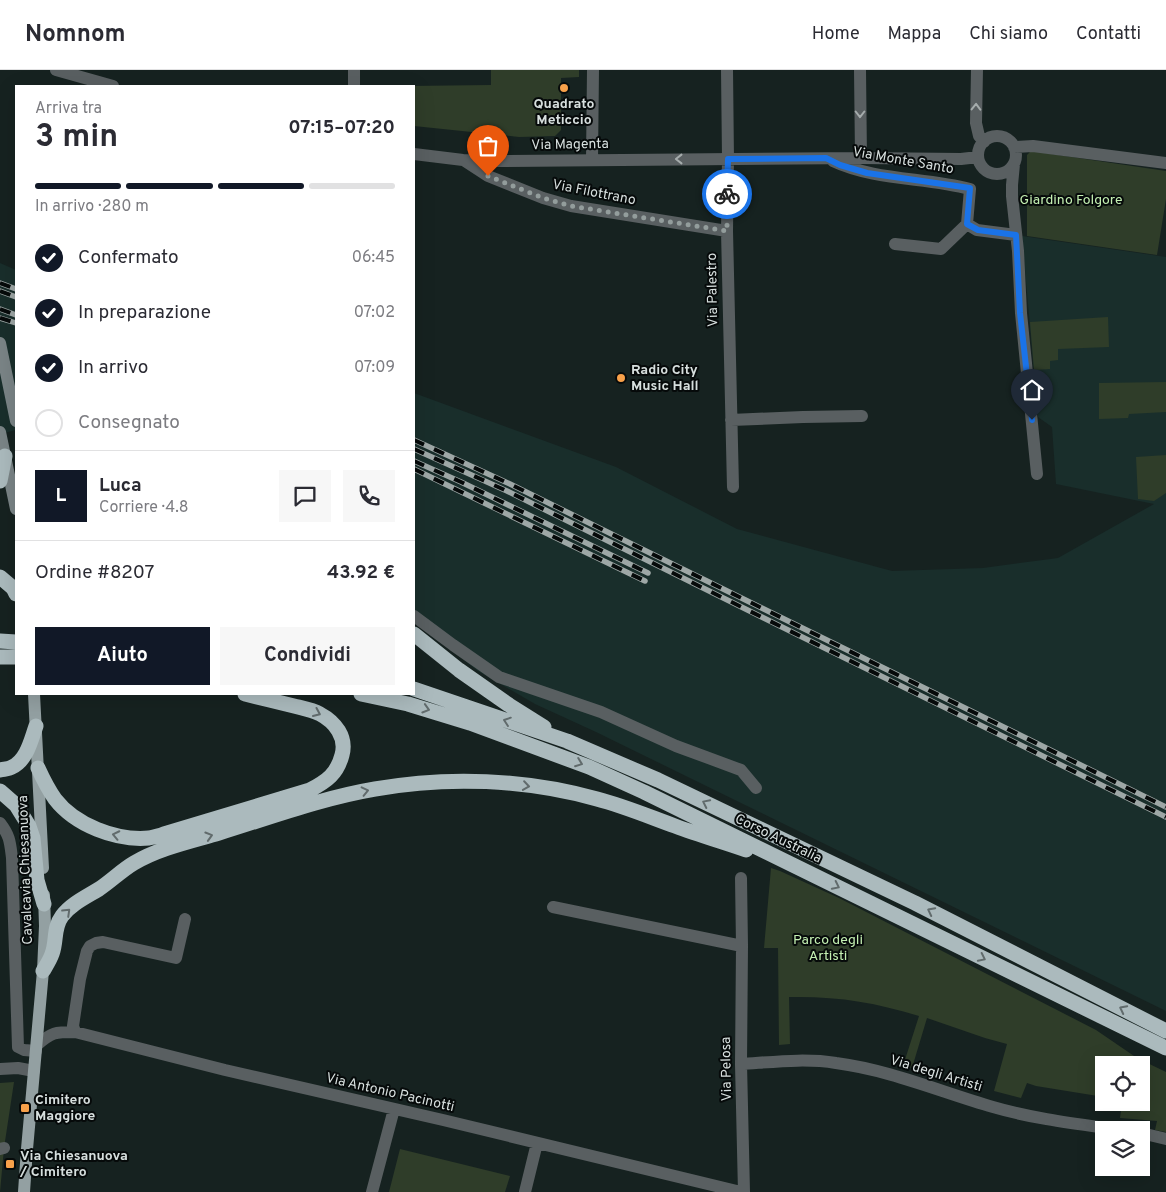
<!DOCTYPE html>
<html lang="it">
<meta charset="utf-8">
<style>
:root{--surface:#fff;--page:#f7f7f7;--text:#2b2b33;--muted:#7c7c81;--line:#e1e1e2;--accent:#111827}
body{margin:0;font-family:Overpass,sans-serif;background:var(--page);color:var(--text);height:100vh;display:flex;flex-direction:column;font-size:19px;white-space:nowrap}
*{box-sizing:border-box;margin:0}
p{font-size:16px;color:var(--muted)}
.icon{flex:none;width:28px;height:28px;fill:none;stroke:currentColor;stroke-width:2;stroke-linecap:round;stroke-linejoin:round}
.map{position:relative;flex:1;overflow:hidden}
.drawer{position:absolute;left:15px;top:15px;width:400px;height:610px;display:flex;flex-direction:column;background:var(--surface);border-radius:0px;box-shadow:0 5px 20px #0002}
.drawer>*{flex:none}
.buttons{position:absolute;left:1095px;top:986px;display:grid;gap:10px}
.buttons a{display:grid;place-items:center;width:55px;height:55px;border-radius:0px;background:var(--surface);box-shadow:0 5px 20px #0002;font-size:25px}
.pin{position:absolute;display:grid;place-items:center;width:42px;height:42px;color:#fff;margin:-51px -21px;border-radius:50% 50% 50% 0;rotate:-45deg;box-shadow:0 0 5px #0007}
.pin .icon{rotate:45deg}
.courier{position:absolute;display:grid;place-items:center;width:50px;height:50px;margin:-25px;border:4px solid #1a73e8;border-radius:50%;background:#fff;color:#222;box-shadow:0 1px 6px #0007}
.summary em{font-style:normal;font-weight:700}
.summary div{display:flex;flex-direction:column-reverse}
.summary{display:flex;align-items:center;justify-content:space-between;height:85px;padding:0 20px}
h1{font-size:32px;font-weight:700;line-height:38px}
.bar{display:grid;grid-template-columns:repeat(4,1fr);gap:8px 5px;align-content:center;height:60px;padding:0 20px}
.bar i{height:6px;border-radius:4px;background:var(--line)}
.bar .active{background:var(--accent)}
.bar p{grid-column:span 4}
.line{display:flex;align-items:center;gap:12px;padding:0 20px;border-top:1px solid var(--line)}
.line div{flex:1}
.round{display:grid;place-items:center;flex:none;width:52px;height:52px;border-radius:0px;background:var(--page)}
ol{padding:0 20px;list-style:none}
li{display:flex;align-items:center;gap:15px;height:55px}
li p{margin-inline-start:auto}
li .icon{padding:5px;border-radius:50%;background:var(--accent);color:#fff;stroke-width:4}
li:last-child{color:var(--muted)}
li i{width:28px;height:28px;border:2px solid var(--line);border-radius:50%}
.action{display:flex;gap:10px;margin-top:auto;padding:10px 20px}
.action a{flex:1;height:58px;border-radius:0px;background:var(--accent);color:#fff;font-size:20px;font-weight:700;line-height:58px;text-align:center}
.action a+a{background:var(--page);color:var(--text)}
header{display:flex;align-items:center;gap:30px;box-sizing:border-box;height:70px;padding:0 25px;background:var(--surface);border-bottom:1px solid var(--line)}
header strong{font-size:24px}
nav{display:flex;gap:28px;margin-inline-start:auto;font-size:18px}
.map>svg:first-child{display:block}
.built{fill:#192e2b}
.green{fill:#2f3d29}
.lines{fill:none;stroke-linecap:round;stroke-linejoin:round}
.street{stroke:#595f61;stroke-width:12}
.secondary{stroke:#7a8486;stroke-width:12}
.primary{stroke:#93a0a2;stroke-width:12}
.highway{stroke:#abbabd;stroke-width:15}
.rail-casing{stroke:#9ea7a6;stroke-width:5.5}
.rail{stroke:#060a0a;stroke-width:4;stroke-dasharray:11;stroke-linecap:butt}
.oneway{stroke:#a5acac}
.oneway2{stroke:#616b6c}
.done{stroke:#939d9c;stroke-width:5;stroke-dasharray:0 9}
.route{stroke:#1a73e8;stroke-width:6}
.poi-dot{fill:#f8a14a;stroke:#060a0a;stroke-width:2}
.labels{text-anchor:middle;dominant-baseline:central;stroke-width:4;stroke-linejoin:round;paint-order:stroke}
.poi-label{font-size:14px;font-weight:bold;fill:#d7dfde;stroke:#060a0a;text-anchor:start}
.street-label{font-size:14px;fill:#d7dfde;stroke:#060a0a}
.park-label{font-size:14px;fill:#c4f0b2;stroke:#060a0a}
</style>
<header>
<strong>Nomnom</strong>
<nav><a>Home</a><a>Mappa</a><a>Chi siamo</a><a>Contatti</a></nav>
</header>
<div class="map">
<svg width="1166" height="1122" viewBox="0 0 1166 1122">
<rect width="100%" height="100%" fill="#162220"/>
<path class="built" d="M 1022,166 L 1166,187 L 1166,941 L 596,662 L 535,634 L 478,601 L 414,551 L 414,323 L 616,397 L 737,459 L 892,501 L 983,498 L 1058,488 L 1154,434 L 1056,414 L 1052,357 L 1038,347 Z
M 0,193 L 16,200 L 16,360 L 0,364 Z"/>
<path class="green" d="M 491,0 L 579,0 L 579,7 L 561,8 L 561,60 L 555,66 L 519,67 L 414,56 L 414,16 L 408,16 L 491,15 Z
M 1031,81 L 1166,101 L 1166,129 L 1157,185 L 1027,166 L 1027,85 Z
M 1108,247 L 1109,277 L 1058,279 L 1058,290 L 1050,291 L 1050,299 L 1034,300 L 1030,252 Z
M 1166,312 L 1166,342 L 1129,344 L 1128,348 L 1099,349 L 1099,313 Z
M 1166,385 L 1166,423 L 1154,431 L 1138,429 L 1136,387 Z
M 771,798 L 780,801 L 839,828 L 1096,960 L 1137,988 L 1166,1002 L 1166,1062 L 1155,1060 L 1157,1051 L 1120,1048 L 1122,1033 L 1141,1032 L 1141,995 L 1104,995 L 1104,1027 L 1036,1016 L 1027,1013 L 1021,1028 L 994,1021 L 1007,974 L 985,968 L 927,948 L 912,998 L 903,996 L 919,946 C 874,932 836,926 789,927 L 790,974 L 779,975 L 778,878 L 764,878 Z
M 14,1012 L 4,1078 L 0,1122 L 0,1013 Z
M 400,1079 L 510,1106 L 505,1122 L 389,1122 Z"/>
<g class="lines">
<path class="street" d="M 56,0 L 113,16
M 727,0 L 728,89 L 727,161 L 733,417
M 860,0 L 861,88
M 977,0 L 976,53 L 979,66 L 984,72
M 354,16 L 354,0
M978 85a19 19 0 1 1 38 0a19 19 0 1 1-38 0Z
M 1014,77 L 1033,76 L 1166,93
M 414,84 L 463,90 L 499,91 L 861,88 L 961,89 L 978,87
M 592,90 L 593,0
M 465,91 L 488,106 L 543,128 L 571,136 L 727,161
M 833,91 C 876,111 925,107 970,119 L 967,154 L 977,160 L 1016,165
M 1014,94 L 1012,115 L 1012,126 L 1018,181 L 1021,243 L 1037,404
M 895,174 L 941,179 L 967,154
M 731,350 L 803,347 L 862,346
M 414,546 L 453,575 L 499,607 L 601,642 L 676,676 L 741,700 L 756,718
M 0,753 C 10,766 10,772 12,788 L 18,977 L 24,980 L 36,981
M 741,808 L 742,876 L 741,994 L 744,1122
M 553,837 L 742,876
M 75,962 L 73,956 L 80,909 L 87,881 L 90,876 L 96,873 L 103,872 L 176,888 L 185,849
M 37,975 C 52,962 55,962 75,962 L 225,1000 L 443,1050 L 741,1122
M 741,994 C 773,992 805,988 836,993 C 890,1000 941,1022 993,1037 C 1034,1049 1078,1054 1120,1060
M 0,999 L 18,998 L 34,1001
M 1141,1063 L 1166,1069
M 0,1079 L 4,1078
M 372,1122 L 394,1039
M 525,1122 L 537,1073"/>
<path class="secondary" d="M 0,273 L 16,351
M 0,362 L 16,439"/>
<path class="primary" d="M 34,624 L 43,798
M 24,1122 L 27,1079 L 43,901 L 45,856 L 44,825"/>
<path class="highway" d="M 0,411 L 5,386
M 0,507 L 13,518 L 16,524
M 414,564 L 459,600 L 509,635 L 544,657
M 0,571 L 16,572
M 0,587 L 16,587
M 414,619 L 567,671 L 658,710 L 915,833 L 1166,961
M 361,624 L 408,634 L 470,653 L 589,697 L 644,722 L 1166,978
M 38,698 C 43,709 48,719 55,729 C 75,755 116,771 149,768 C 154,767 159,766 164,764 L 310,720 C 327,711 337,704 342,685 C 347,667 335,652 320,644 C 313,640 302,638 294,636 C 278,632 261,628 245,624
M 0,700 C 4,699 9,699 12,697 C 27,690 31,670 36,656
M 0,721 L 16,735 L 29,756 L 33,768 L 37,810 L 44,834
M 43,901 C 46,896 50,890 52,884 C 57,871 53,858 62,846 C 71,834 86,827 99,819 C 111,811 122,800 134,793 C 159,778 192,771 219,763 C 271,747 322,728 375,719 C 447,706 526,709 597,729 C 624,736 650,747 675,756 C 699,765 723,772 746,780"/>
<g class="rail-casing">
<path id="rail" d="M 0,213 L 16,219
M 0,221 L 16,227
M 0,239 L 16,245
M 0,248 L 16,253
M 414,370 L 510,414 L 1166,737
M 414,379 L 507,421 L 1166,747
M 414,391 L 461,412 L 648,503
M 414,399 L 645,511"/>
</g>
<use href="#rail" class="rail"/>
</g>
<defs><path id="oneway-chevron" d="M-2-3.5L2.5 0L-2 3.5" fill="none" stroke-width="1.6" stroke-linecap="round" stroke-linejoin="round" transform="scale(1.25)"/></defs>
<g class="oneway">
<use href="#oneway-chevron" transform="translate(976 37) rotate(-89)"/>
<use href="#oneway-chevron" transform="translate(860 44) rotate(90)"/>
<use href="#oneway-chevron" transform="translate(679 89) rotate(180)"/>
</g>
<g class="oneway2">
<use href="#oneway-chevron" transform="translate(426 639) rotate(17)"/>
<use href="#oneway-chevron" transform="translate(317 643) rotate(24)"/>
<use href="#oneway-chevron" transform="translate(507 651) rotate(-161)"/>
<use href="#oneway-chevron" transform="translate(579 693) rotate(21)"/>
<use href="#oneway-chevron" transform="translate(526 716) rotate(8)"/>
<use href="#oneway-chevron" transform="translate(365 721) rotate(-13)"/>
<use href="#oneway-chevron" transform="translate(706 733) rotate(-154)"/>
<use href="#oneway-chevron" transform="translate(116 765) rotate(-168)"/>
<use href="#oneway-chevron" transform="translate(209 766) rotate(-17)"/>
<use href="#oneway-chevron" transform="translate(836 816) rotate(26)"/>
<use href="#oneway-chevron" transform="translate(931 841) rotate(-153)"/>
<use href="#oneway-chevron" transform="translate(67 842) rotate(-44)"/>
<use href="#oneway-chevron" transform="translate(982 888) rotate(26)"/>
<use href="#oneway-chevron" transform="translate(1123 939) rotate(-153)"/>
</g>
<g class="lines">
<path class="done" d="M 488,106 L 543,128 L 571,136 L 727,161 L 727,124"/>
<path class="route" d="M 727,124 L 728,89 L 826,88 L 840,95 L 867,103 L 970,118 L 967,154 L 978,160 L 1016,165 L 1020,243 L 1032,350"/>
</g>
<g class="poi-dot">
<circle cx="564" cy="18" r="5"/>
<circle cx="621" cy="308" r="5"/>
<rect x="20" y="1033" width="10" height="10" rx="2.5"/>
<rect x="5" y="1089" width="10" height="10" rx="2.5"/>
</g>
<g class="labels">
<g class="poi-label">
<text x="564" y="34" text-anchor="middle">Quadrato<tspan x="564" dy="16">Meticcio</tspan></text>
<text x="631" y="300">Radio City<tspan x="631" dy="16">Music Hall</tspan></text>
<text x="35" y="1030">Cimitero<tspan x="35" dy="16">Maggiore</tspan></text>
<text x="20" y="1086">Via Chiesanuova<tspan x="20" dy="16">/ Cimitero</tspan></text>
</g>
<g class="street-label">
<text transform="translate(570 75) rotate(-1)">Via Magenta</text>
<text transform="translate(903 91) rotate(10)">Via Monte Santo</text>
<text transform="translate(594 123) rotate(11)">Via Filottrano</text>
<text transform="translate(713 220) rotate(-91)">Via Palestro</text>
<text transform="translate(778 769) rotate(26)">Corso Australia</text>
<text transform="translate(26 800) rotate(-92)">Cavalcavia Chiesanuova</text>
<text transform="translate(727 999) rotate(-91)">Via Pelosa</text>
<text transform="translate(936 1004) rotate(17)">Via degli Artisti</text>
<text transform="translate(390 1023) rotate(13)">Via Antonio Pacinotti</text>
</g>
<g class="park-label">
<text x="1071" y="130">Giardino Folgore</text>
<text x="828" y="870">Parco degli<tspan x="828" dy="16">Artisti</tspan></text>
</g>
</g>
</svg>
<div class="buttons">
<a><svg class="icon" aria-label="locate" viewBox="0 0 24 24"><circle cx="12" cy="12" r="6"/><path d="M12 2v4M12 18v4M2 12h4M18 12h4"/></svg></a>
<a><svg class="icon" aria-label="layers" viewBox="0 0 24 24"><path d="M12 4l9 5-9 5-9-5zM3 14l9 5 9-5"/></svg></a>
</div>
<div class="pin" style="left:488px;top:106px;background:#ea580c"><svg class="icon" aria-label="bag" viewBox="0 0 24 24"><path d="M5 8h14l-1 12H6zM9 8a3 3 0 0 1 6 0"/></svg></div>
<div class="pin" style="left:1032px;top:350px;background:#1f2937"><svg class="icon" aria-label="home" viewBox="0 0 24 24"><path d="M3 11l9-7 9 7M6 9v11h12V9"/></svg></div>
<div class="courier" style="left:727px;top:124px"><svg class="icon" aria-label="bike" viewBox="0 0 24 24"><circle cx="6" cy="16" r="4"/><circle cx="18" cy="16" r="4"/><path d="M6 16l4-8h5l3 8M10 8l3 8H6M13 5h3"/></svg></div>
<section class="drawer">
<div class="summary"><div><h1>3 min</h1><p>Arriva tra</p></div><em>07:15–07:20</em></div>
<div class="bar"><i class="active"></i><i class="active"></i><i class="active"></i><i></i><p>In arrivo · 280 m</p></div>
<ol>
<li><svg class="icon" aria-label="check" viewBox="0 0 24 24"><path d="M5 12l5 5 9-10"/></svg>Confermato<p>06:45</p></li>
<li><svg class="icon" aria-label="check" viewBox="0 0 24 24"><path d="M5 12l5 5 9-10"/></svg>In preparazione<p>07:02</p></li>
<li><svg class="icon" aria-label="check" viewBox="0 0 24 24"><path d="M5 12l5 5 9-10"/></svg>In arrivo<p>07:09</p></li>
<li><i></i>Consegnato</li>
</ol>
<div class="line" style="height:90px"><b class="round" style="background:var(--accent);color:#fff">L</b><div><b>Luca</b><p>Corriere · 4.8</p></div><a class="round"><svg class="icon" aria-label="chat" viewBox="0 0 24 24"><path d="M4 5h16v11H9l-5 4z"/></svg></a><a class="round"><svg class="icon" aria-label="phone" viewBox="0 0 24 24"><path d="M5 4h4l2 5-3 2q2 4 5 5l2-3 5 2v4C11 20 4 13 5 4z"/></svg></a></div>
<div class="line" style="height:65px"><div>Ordine #8207</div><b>43.92 €</b></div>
<div class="action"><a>Aiuto</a><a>Condividi</a></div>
</section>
</div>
